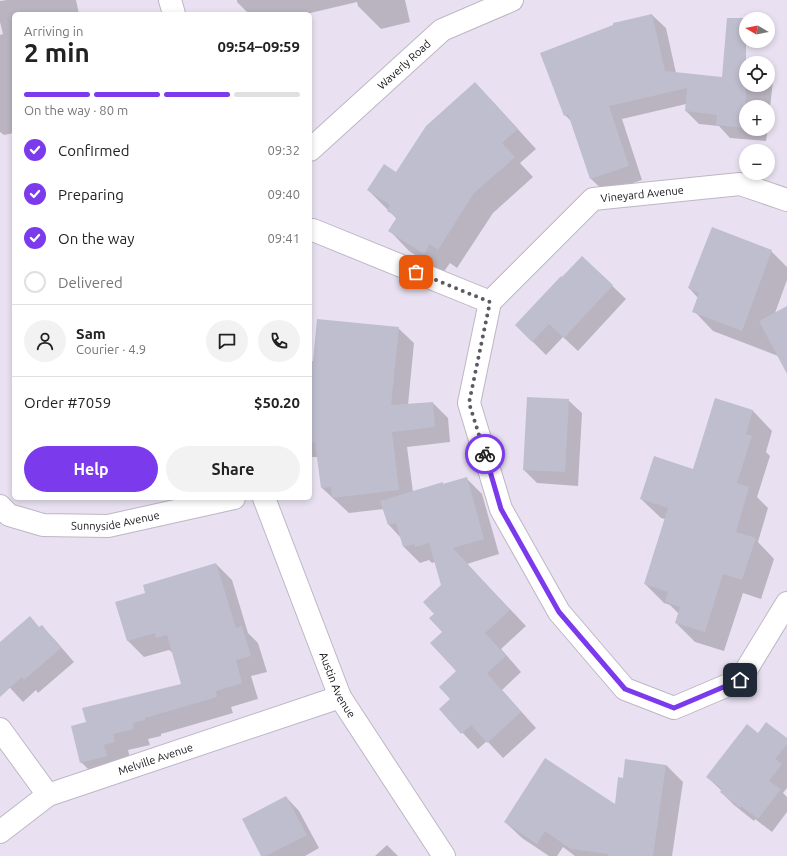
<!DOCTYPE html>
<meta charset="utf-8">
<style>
:root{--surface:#fff;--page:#f2f2f2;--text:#222;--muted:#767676;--line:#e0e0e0;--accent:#7c3aed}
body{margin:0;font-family:Ubuntu,sans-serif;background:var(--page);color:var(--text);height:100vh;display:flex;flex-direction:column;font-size:15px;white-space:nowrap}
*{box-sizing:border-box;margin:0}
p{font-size:13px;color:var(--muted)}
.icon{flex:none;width:22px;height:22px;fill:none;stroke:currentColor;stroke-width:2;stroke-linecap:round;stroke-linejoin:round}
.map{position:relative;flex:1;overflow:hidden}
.panel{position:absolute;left:12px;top:12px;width:300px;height:488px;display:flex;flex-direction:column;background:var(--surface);border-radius:6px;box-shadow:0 2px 6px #0003}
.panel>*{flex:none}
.needle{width:26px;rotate:279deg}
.controls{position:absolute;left:739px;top:12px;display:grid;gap:8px}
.controls a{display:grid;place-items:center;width:36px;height:36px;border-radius:50%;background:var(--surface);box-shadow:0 2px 6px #0003;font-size:20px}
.pin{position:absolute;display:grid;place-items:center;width:34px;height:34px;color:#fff;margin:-17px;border-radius:8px;box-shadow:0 2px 6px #0006}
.courier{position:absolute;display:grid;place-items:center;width:40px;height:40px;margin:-20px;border:3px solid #7c3aed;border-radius:50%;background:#fff;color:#222;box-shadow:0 1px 5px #0007}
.head em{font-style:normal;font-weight:600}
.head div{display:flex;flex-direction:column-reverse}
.head{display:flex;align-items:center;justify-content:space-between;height:68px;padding:0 12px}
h1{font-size:26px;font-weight:600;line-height:30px}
.bar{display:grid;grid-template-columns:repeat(4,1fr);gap:6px 4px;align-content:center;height:48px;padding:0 12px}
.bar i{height:5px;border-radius:3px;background:var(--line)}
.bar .current{background:var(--accent)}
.bar p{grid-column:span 4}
.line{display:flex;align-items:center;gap:10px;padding:0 12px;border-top:1px solid var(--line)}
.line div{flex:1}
.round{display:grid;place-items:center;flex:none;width:42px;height:42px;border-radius:21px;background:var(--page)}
ol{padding:0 12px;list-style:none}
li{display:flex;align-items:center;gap:12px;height:44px}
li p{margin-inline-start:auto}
li .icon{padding:4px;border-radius:50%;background:var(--accent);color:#fff;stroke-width:4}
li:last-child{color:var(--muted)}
li i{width:22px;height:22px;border:2px solid var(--line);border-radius:50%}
.primary-button{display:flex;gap:8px;margin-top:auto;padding:8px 12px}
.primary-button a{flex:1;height:46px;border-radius:24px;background:var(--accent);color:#fff;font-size:16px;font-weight:600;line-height:46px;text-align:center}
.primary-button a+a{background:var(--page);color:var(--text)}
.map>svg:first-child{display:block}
.shadow{fill:#0003}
.building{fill:#bfbece}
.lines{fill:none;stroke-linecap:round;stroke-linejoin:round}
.street-casing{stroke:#beb6c5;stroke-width:24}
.street{stroke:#fff;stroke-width:22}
.done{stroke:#5d5962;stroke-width:4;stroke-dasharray:0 7.2}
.route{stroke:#7c3aed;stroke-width:5}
.labels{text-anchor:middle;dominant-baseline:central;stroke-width:3;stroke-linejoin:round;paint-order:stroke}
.street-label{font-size:11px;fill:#121015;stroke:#e9e1f1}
</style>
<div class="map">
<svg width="787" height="856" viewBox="0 0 787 856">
<rect width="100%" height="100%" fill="#e9e1f1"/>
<path class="shadow" d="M 7,0 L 76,0 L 79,14 L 14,14 L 14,133 L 4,135 L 0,132 L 0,35 L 3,34 L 0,22 L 0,1 Z
M 237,0 L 405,0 L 410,22 L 381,29 L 358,6 L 357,2 L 306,14 L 249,14 L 237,2 Z
M 652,15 L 666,28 L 676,73 L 723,78 L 746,66 L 746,85 L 768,85 L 768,76 L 773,81 L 768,125 L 768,107 L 746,107 L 746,129 L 768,129 L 766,141 L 730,138 L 719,126 L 699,124 L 686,111 L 686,104 L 622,119 L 642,180 L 605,192 L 591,179 L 572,122 L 565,115 L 541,54 Z
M 475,83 L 494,103 L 536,149 L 520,163 L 533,177 L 493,213 L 457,268 L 450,263 L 443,273 L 409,251 L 390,231 L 397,219 L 368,190 L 396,174 Z
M 771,251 L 787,267 L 787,280 L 775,313 L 787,307 L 787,372 L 778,356 L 713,331 L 694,311 L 698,298 L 689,288 Z
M 582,257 L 626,299 L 578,351 L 563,337 L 546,355 L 516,325 Z
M 398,328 L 414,343 L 408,405 L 433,403 L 448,418 L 450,442 L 407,447 L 413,492 L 466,478 L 482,494 L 499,554 L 467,564 L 526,626 L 501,649 L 521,672 L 502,690 L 536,728 L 503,758 L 487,741 L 478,749 L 440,709 L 452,699 L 458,671 L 435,614 L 442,585 L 435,562 L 432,563 L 429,560 L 420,563 L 404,547 L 401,538 L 389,525 L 384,509 L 349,513 L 322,488 L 318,457 L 312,457 L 310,455 L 310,362 L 314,363 Z
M 568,400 L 582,413 L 578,486 L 537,483 L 524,470 Z
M 716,400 L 753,411 L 772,431 L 766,452 L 770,456 L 757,497 L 768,508 L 758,542 L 774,559 L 761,599 L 743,593 L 724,651 L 695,642 L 676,623 L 679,614 L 670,605 L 664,603 L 645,584 L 665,519 L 661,518 L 641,499 L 693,470 Z
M 216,564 L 232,580 L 248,633 L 258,643 L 267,672 L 251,676 L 258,699 L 231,707 L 233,713 L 161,734 L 161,736 L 148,739 L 150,745 L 128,750 L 130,758 L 97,778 L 81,762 L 87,723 L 182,685 L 173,653 L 169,650 L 144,657 L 128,641 L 117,603 L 146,594 Z
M 42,627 L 55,640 L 74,662 L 38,693 L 36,690 L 23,702 L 0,677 L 0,643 Z
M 787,740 L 787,788 L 783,793 L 787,797 L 787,812 L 772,832 L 755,819 L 754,821 L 734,805 L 721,792 L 722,791 L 707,777 Z
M 666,765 L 683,782 L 672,856 L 575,856 L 563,847 L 557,856 L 549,856 L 522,838 L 505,822 L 615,806 L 624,779 Z
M 286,797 L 299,811 L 319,848 L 305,856 L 262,856 Z
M 387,845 L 398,856 L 375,856 Z"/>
<path class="building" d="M 652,14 L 665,71 L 722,77 L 727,18 L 746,18 L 746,128 L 716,125 L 717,115 L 685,111 L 687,88 L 609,106 L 629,166 L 590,179 L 568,114 L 564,116 L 540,53 L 613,25 L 613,23 Z
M 475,82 L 518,129 L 502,143 L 515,157 L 474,193 L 438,250 L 430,244 L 424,254 L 388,231 L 397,217 L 387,211 L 390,205 L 367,190 L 384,164 L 396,172 L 426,126 Z
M 712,227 L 772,250 L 742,331 L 692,312 L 699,293 L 688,288 Z
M 582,256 L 613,285 L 564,338 L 549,324 L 532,342 L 515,325 L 561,276 L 562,277 Z
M 787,306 L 787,374 L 759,321 Z
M 317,319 L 399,327 L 391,405 L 433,402 L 435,427 L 392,432 L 399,490 L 332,498 L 331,487 L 321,488 L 315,443 L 310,443 L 310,361 L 313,361 Z
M 527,397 L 569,399 L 565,472 L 523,470 Z
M 715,398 L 753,410 L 746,434 L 752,436 L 737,483 L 749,487 L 736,532 L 756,538 L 742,580 L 723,574 L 705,632 L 675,623 L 680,607 L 665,602 L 668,592 L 644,584 L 668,508 L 640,499 L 654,456 L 693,469 Z
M 467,477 L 484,539 L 453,548 L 510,610 L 485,633 L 506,656 L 487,673 L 521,712 L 487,743 L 471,725 L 461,734 L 439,709 L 450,699 L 439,687 L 456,671 L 430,643 L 442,632 L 429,618 L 434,614 L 423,602 L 441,585 L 429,543 L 415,547 L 414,544 L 403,547 L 396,523 L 388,525 L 380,501 L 443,482 L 443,484 Z
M 216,563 L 236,628 L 242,626 L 251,656 L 236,660 L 242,683 L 216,691 L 217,697 L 145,718 L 145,720 L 133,723 L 134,729 L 113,734 L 115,742 L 104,745 L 107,756 L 80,763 L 71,726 L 86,722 L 82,708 L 181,684 L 167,635 L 156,638 L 155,633 L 127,641 L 115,602 L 145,593 L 143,585 Z
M 30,616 L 39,627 L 42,625 L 61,648 L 24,680 L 22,677 L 0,697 L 0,642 Z
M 766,722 L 787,738 L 787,744 L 775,759 L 782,764 L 769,781 L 781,789 L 758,819 L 741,806 L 740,808 L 720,792 L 722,789 L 706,777 L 747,724 L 758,733 Z
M 545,758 L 615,804 L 618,777 L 623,778 L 625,759 L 666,765 L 653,856 L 608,856 L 608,854 L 571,849 L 545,831 L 537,844 L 504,822 Z
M 286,796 L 307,835 L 266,856 L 261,856 L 242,819 Z"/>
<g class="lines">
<g class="street-casing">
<g id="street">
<path d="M 170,0 L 174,14"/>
<path id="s1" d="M 310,150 L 442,30 L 512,0"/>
<path d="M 310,230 L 313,230 L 490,302 L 469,403 L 501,509 L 559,612 L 625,689 L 674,708 L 740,680 L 787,603"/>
<path id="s2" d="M 490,302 L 593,199 L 740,184 L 787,200"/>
<path id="s3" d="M 264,498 L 340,697 L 444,856"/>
<path id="s4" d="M 0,506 L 9,515 L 43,525 L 108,526 L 234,498"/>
<path d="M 0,729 L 48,795"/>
<path id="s5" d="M 0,832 L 48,795 L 340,697"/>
</g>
</g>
<use href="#street" class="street"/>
</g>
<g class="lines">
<path class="done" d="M 416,272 L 490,302 L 469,403 L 485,454"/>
<path class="route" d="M 485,454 L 501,509 L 559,612 L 625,689 L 674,708 L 740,680"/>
</g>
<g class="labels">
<g class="street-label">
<text stroke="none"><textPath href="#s1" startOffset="127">Waverly Road</textPath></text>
<text stroke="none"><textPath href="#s2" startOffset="195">Vineyard Avenue</textPath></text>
<text stroke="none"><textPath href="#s4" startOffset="121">Sunnyside Avenue</textPath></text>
<text stroke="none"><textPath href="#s3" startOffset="201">Austin Avenue</textPath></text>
<text stroke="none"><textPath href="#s5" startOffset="174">Melville Avenue</textPath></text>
</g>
</g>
</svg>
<div class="controls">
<a><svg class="needle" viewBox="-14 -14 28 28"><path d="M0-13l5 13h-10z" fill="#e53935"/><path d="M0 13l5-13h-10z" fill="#767676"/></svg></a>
<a><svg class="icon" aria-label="locate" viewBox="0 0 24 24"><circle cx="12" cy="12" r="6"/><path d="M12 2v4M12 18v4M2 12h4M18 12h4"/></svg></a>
<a>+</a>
<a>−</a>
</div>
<div class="pin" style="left:416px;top:272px;background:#ea580c"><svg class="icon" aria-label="bag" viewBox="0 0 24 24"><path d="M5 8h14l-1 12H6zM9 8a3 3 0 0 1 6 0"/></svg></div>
<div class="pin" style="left:740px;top:680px;background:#1f2937"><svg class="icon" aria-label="home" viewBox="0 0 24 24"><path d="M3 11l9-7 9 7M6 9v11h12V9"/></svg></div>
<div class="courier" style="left:485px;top:454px"><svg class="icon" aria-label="bike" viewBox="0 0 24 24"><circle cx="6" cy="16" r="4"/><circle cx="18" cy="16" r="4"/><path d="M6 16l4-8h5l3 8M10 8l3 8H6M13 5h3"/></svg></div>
<section class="panel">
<div class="head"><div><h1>2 min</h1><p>Arriving in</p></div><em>09:54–09:59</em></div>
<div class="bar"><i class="current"></i><i class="current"></i><i class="current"></i><i></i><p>On the way · 80 m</p></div>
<ol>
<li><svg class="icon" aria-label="check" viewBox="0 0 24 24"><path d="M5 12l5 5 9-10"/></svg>Confirmed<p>09:32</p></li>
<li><svg class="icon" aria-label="check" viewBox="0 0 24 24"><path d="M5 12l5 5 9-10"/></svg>Preparing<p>09:40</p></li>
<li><svg class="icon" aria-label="check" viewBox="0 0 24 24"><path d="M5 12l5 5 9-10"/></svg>On the way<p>09:41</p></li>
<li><i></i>Delivered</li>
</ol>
<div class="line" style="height:72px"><a class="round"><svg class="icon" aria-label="person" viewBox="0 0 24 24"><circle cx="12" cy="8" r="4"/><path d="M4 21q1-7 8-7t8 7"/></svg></a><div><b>Sam</b><p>Courier · 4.9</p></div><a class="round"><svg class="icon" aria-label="chat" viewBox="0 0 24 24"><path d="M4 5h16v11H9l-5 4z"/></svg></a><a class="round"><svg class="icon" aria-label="phone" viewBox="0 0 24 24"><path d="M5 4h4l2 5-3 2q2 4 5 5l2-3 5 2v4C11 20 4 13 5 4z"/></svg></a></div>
<div class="line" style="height:52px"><div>Order #7059</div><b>$50.20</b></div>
<div class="primary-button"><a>Help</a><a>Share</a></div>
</section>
</div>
